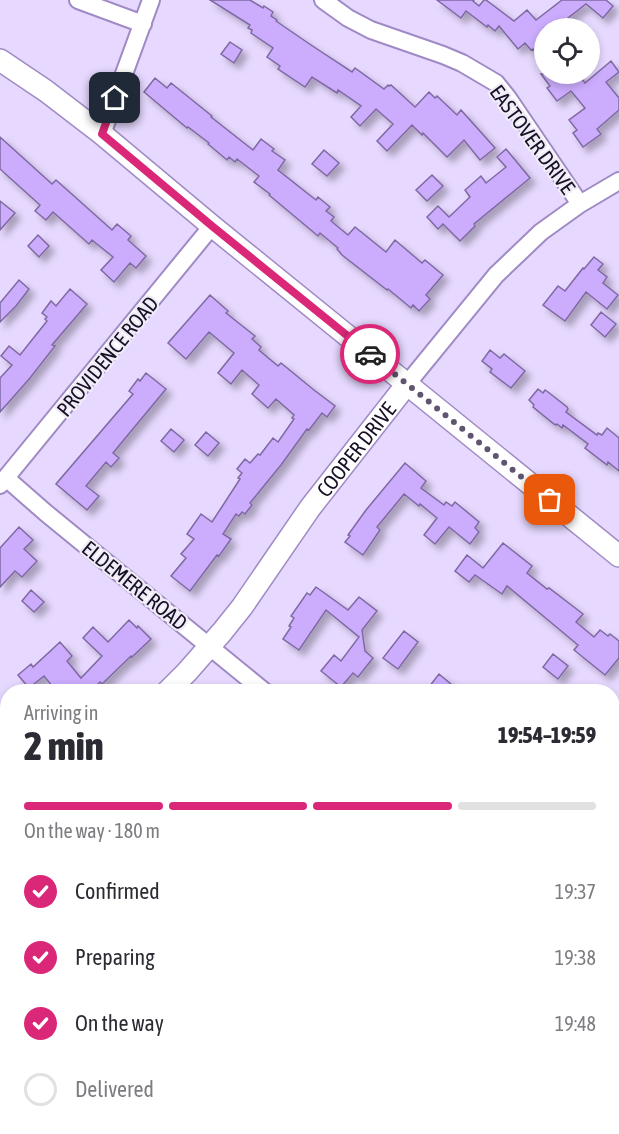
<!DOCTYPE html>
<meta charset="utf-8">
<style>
:root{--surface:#fff;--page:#f7f7f7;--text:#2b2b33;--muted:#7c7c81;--line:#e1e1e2;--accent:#db2777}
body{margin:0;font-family:"Asap Condensed",sans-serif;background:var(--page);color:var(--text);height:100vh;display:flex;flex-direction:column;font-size:22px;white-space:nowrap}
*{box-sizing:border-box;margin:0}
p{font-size:20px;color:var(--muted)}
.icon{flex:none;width:33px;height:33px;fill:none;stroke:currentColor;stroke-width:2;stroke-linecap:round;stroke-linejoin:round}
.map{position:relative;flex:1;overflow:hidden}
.panel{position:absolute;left:0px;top:684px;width:620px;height:450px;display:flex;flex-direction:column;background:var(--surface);border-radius:24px 24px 0 0;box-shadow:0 3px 9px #0003}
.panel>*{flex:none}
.controls{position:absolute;left:534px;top:18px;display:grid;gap:12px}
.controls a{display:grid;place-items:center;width:66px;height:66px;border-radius:50%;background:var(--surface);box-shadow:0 3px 9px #0003;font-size:30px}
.pin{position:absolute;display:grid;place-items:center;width:51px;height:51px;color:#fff;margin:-26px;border-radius:12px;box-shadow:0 3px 9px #0006}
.courier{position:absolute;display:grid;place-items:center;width:60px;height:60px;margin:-30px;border:4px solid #db2777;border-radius:50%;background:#fff;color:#222;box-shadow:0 2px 8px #0007}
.headline em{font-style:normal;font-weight:800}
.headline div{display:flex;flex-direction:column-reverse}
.headline{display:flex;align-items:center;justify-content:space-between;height:102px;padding:0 24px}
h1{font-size:39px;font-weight:800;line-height:45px}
.bar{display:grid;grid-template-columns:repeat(4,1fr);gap:9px 6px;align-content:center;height:72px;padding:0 24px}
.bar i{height:8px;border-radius:4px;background:var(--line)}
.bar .current{background:var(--accent)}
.bar p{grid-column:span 4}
ol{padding:0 24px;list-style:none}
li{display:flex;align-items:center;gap:18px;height:66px}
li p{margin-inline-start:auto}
li .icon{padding:6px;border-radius:50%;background:var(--accent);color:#fff;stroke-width:4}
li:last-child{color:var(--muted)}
li i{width:33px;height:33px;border:3px solid var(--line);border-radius:50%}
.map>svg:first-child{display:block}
.building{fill:#cbacfd;stroke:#7f69a2;stroke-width:1.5;filter:url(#shadow)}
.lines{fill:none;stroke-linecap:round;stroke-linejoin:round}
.minor-casing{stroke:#a08ac5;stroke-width:20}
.major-casing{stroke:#a08ac5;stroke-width:24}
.minor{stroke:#fff;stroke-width:16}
.major{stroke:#fff;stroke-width:21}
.done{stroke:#5f5570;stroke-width:6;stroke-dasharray:0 10.8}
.route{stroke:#db2777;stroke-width:8}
.labels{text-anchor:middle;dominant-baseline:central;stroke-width:4.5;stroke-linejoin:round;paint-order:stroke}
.street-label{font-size:21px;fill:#170f24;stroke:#efebf7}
</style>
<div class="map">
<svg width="619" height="1134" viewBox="0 0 619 1134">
<defs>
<filter id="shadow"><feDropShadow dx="5.5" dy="5.5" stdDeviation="3" flood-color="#0004"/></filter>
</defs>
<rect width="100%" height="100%" fill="#e6d8fe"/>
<path class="building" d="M 210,0 L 250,0 L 263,8 L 264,6 L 273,12 L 271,16 L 277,20 L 276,21 L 311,45 L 352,72 L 355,68 L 384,89 L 388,85 L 389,86 L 391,85 L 415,107 L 429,92 L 435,98 L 437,96 L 457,115 L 461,110 L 495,148 L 480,160 L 464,140 L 447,157 L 423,133 L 422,135 L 412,125 L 387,151 L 377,141 L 393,124 L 376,109 L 360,126 L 351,117 L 361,106 L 338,90 L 337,93 L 312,77 L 305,87 L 278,69 L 280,66 L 267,57 L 273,48 L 251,33 L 252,30 L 248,28 L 250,25 Z
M 437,0 L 474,0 L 473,1 L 479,6 L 484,0 L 486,0 L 514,21 L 527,10 L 536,20 L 562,0 L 606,0 L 613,6 L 603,18 L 586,4 L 555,28 L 544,28 L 544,37 L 542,39 L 544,41 L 544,65 L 533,49 L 531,50 L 525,43 L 518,49 L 499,26 L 495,31 L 488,25 L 487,27 L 466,11 L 461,18 Z
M 230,42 L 242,50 L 234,63 L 221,54 Z
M 611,61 L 619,72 L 606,82 L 619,98 L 619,110 L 597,129 L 601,134 L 583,147 L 573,133 L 577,130 L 569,120 L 585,108 L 571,91 L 557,101 L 547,88 L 550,86 L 541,74 L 578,74 L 585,83 Z
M 155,78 L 167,88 L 171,83 L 212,116 L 211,117 L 253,150 L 261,139 L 274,149 L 272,151 L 285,160 L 278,170 L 316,200 L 318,197 L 330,207 L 326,211 L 334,217 L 331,221 L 348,235 L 355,227 L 386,252 L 395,240 L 422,263 L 425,260 L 443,275 L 426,295 L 430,299 L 419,311 L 413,305 L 411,308 L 388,289 L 387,290 L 342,255 L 337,249 L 338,248 L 320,233 L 318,236 L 269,195 L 270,194 L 254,182 L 259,176 L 237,159 L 235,162 L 229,157 L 227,160 L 208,144 L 209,143 L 188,127 L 187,128 L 144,92 Z
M 0,137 L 52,184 L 56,180 L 112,230 L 117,224 L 131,236 L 128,240 L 146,256 L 136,268 L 130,263 L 114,282 L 101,270 L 113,257 L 92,240 L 89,244 L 53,212 L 46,220 L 35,211 L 40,205 L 0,169 Z
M 506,149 L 530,178 L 474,224 L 475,226 L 460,241 L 443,224 L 438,229 L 427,217 L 438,206 L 449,217 L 470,197 L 465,190 L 481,176 L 486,183 L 506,167 L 497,157 Z
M 324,150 L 339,163 L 327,176 L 312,164 Z
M 432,175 L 443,186 L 427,201 L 416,190 Z
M 0,201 L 15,213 L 0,230 Z
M 38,235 L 49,246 L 39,257 L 28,246 Z
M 594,257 L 603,264 L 598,270 L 607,277 L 603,283 L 618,295 L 607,309 L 586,292 L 565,321 L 543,305 L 558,286 L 565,291 L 583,268 L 584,269 Z
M 19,280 L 29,289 L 16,306 L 0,322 L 0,303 Z
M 70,289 L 87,304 L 52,345 L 55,346 L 30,378 L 0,412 L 0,378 L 12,365 L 1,356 L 9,346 L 20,355 L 47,321 L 45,319 L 47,317 L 42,313 L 51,301 L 56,306 Z
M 210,295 L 228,311 L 226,313 L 255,336 L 252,339 L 261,347 L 259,350 L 278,366 L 281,363 L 314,390 L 335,406 L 327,417 L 322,413 L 309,430 L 307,429 L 281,465 L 250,503 L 252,505 L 245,514 L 242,512 L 239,516 L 236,514 L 223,534 L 231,539 L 219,556 L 217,555 L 190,591 L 171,576 L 186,558 L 181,554 L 194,539 L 187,534 L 201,514 L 212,522 L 240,479 L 238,478 L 242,473 L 237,469 L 245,459 L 250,463 L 258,454 L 260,455 L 273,438 L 278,442 L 294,419 L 292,418 L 294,415 L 276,399 L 268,408 L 252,394 L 259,385 L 242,370 L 231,384 L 218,373 L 234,353 L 209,332 L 186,359 L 168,343 Z
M 601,312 L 616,324 L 605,337 L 591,325 Z
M 490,350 L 500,358 L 504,354 L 525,371 L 511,388 L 490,372 L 492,369 L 482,361 Z
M 146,373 L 166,389 L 113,453 L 119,458 L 111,467 L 106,462 L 86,486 L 99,496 L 87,510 L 56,484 L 133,394 L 129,391 L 138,379 L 140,381 Z
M 538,389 L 543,393 L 545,390 L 548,392 L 567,407 L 568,409 L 566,412 L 597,435 L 598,433 L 602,435 L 607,428 L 619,438 L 619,471 L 608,462 L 607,465 L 585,448 L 588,444 L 563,425 L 562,428 L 557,424 L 556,425 L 554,424 L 533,407 L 534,405 L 529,400 Z
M 171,429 L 184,440 L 174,452 L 161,441 Z
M 206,432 L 219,443 L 208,456 L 195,445 Z
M 405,463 L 426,481 L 421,488 L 444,505 L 446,502 L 452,506 L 455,502 L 479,522 L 475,528 L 479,532 L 470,544 L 449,527 L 435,544 L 424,535 L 437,518 L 420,504 L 419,506 L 404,494 L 377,527 L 380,530 L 363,555 L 345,542 L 350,536 L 348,535 L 366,510 Z
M 19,527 L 33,540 L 24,549 L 37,561 L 22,577 L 15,571 L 0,587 L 0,548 Z
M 503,543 L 532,566 L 527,573 L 547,589 L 549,588 L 583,614 L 576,622 L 594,637 L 600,630 L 608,636 L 610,634 L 619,641 L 619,658 L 605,675 L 574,650 L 578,645 L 507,586 L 502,594 L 475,575 L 469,582 L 455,571 L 467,555 L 483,568 Z
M 316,587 L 348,610 L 359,597 L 377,611 L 362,630 L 365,651 L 373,658 L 358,677 L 353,673 L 341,687 L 321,671 L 334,655 L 341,661 L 359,637 L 326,610 L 299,650 L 283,639 L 291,627 L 289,626 L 294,618 L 291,616 L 307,593 L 310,595 Z
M 31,590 L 44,602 L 34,612 L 22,601 Z
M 129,620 L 137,628 L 138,626 L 151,639 L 132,657 L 131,656 L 102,684 L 100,682 L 89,692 L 57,692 L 44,676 L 29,688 L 18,675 L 31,664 L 33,667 L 60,642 L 72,656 L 67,661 L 81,678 L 102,656 L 83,638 L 93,627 L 108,642 Z
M 404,631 L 418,642 L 398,669 L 383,658 Z
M 553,654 L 568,666 L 558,679 L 543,667 Z
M 439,674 L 452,685 L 447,692 L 425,692 Z"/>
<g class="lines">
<g class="minor-casing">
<path id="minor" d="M 78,0 L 143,24
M 323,0 L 348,18 L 371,30 L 443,55 L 462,63 L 496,83 L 508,98 L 580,204
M 102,134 L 151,0
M 407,384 L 496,275 L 541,232 L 580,204 L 619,181
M 6,478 L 46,513 L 265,692
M 0,485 L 212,226
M 0,872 L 8,871
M 612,971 L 619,977
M 612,1020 L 619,1012
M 367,1126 L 376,1134
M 521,1134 L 526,1126"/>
</g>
<g class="major-casing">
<g id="major">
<path d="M 0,60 L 46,91 L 102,134 L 212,226 L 619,556"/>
<path id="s1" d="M 167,692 L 187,672 L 222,632 L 242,607 L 310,508 L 407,384"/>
<path d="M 0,829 L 8,822"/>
</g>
</g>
<use href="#minor" class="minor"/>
<use href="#major" class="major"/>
</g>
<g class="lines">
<path class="done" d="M 370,354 L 550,500"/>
<path class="route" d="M 115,98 L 102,134 L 212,226 L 370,354"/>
</g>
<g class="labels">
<g class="street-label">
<text transform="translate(533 139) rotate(54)">EASTOVER DRIVE</text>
<text transform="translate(107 356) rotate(-51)">PROVIDENCE ROAD</text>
<text stroke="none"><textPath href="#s1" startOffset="308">COOPER DRIVE</textPath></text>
<text transform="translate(135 585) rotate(39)">ELDEMERE ROAD</text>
</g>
</g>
</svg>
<div class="controls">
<a><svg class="icon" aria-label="locate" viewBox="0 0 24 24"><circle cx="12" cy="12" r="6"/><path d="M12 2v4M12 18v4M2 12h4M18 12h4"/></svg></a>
</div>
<div class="pin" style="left:550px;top:500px;background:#ea580c"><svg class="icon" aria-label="bag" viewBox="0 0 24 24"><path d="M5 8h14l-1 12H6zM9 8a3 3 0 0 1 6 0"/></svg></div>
<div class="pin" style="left:115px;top:98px;background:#1f2937"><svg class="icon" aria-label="home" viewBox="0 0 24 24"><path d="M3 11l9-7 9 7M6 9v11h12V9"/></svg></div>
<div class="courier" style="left:370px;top:354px"><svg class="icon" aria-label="car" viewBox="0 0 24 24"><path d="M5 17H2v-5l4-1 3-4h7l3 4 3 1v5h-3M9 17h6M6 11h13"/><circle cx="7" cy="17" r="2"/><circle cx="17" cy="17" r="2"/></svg></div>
<section class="panel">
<div class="headline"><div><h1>2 min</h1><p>Arriving in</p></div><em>19:54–19:59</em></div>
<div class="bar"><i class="current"></i><i class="current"></i><i class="current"></i><i></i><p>On the way · 180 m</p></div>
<ol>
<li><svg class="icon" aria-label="check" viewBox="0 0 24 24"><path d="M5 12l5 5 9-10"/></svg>Confirmed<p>19:37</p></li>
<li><svg class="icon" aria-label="check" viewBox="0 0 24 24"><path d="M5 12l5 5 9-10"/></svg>Preparing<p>19:38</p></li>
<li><svg class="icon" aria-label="check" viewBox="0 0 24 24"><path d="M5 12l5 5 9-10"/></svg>On the way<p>19:48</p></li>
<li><i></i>Delivered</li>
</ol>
</section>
</div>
